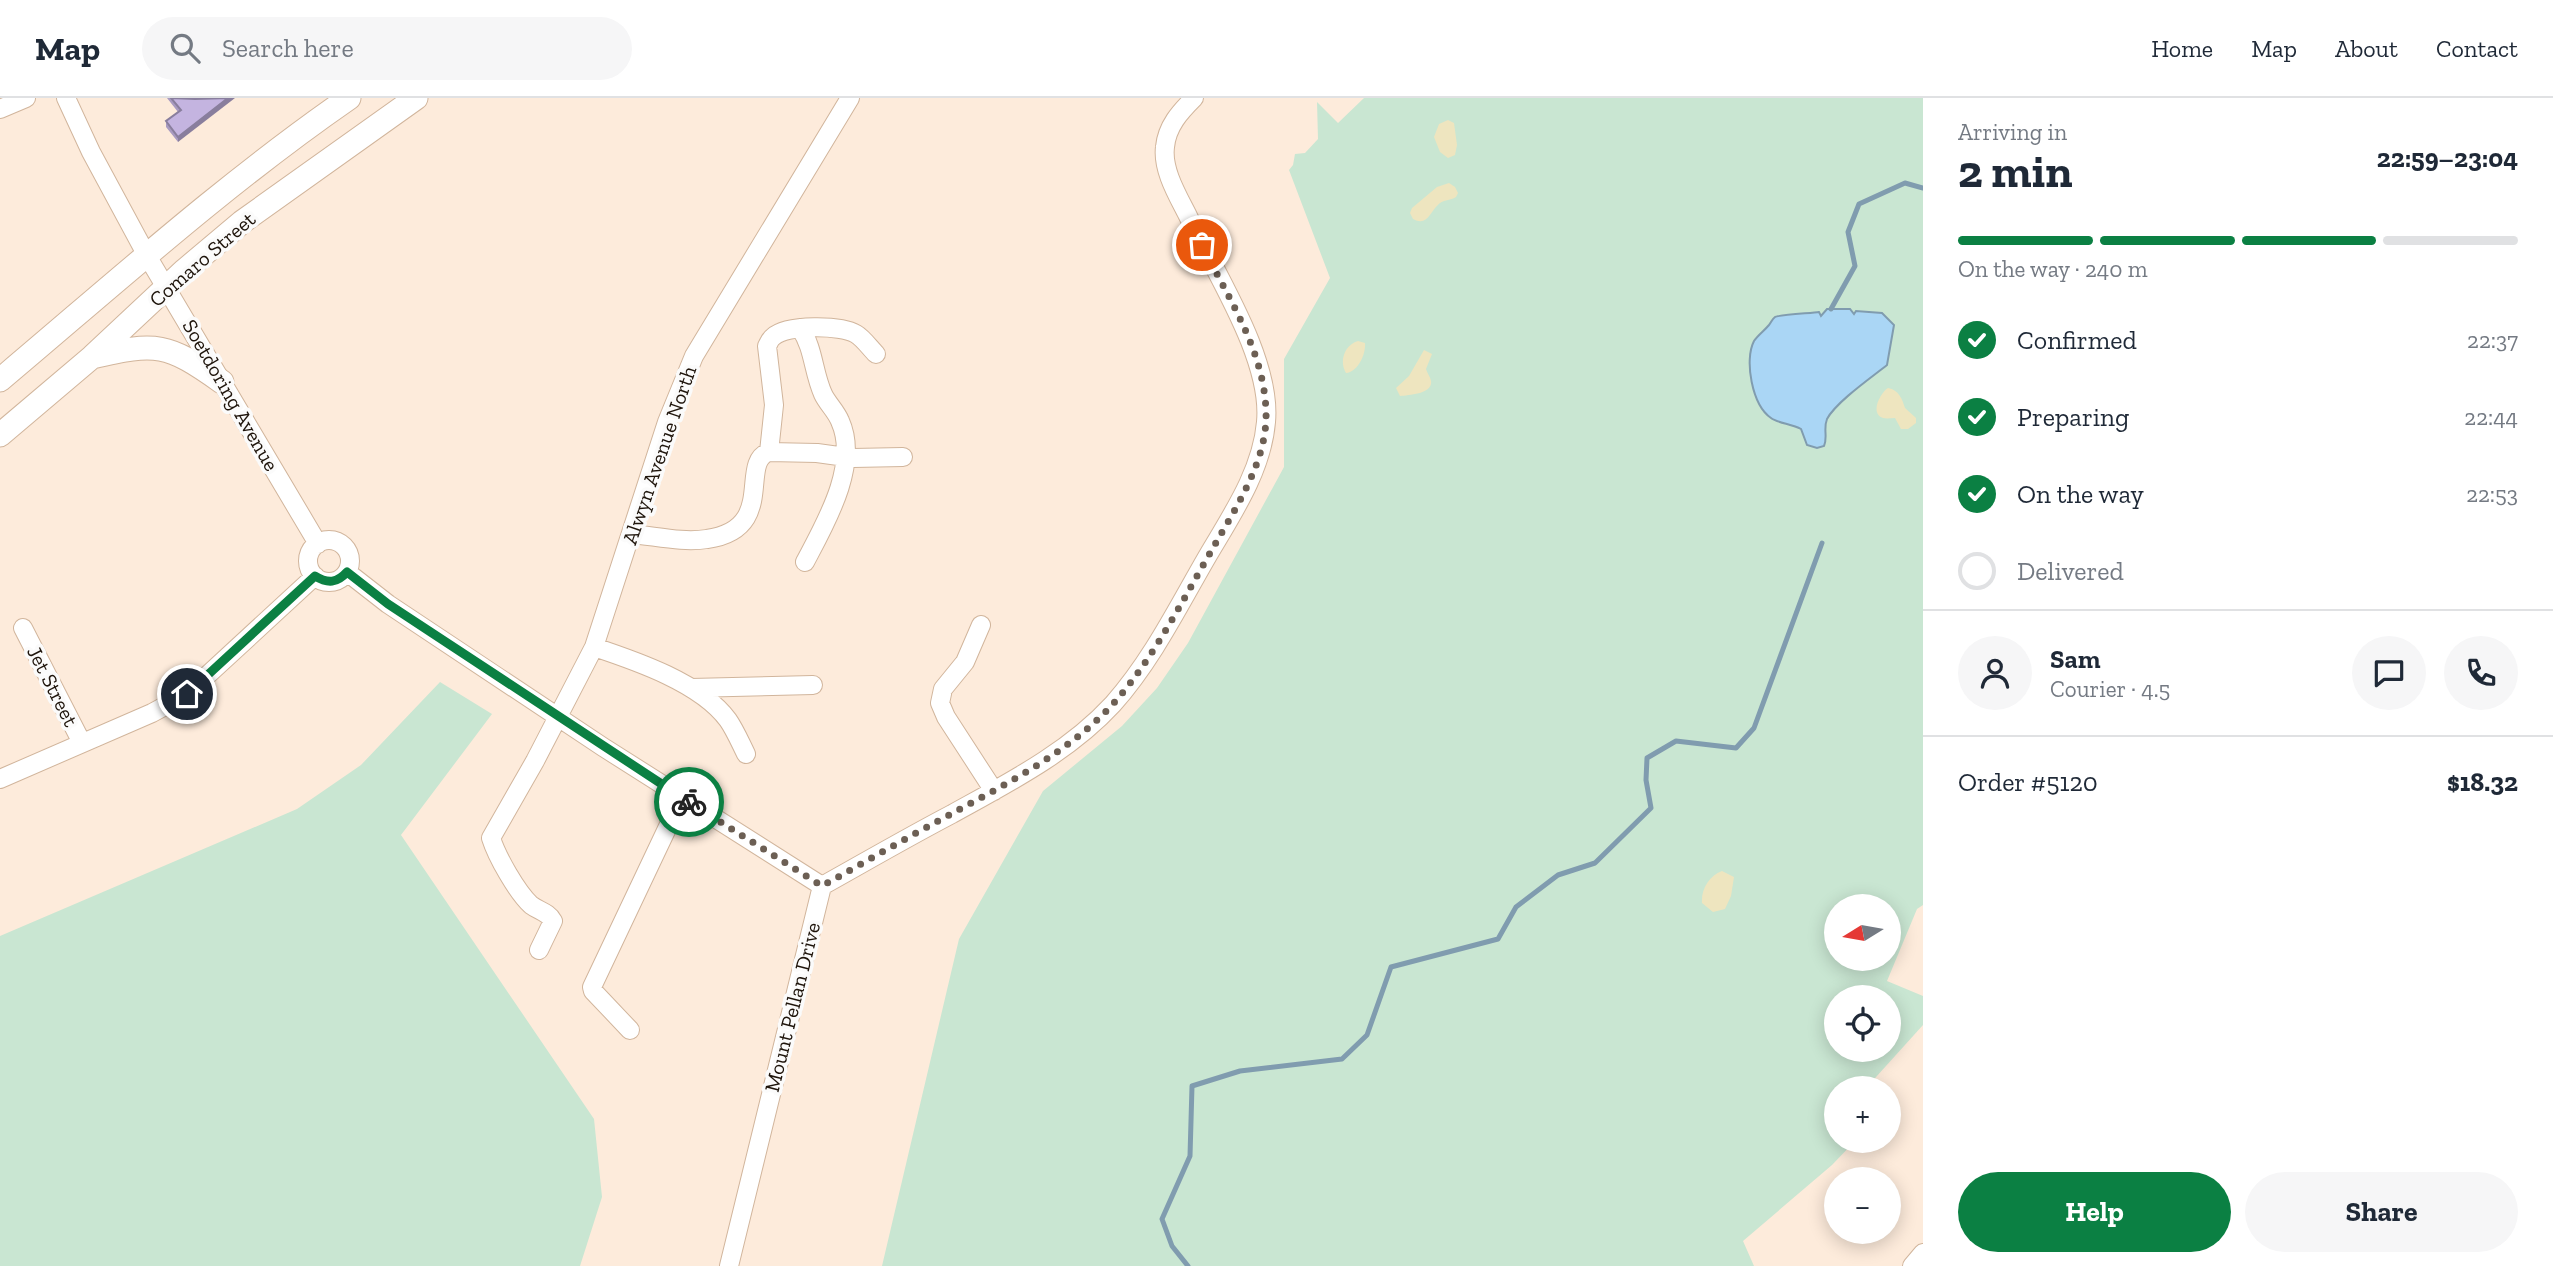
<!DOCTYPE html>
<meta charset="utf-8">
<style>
:root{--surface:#fff;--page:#f6f6f7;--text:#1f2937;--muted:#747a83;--line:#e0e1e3;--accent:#0b8043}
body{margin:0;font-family:"Zilla Slab",serif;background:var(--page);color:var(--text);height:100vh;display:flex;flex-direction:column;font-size:26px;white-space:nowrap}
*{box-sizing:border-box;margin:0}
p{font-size:23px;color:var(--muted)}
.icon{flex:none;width:38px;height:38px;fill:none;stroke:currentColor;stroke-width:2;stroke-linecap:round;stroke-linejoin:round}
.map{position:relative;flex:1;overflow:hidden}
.drawer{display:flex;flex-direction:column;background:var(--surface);width:630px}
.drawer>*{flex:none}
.needle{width:46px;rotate:259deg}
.controls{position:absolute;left:1824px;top:796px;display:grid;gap:14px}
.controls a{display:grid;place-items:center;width:77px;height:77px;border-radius:50%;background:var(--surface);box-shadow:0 4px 18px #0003;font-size:35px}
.pin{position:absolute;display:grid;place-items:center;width:60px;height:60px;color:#fff;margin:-30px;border:4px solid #fff;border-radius:50%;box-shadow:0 2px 7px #0007}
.courier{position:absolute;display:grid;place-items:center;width:70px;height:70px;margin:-35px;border:5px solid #0b8043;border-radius:50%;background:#fff;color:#222;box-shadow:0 2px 9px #0007}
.head em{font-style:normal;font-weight:700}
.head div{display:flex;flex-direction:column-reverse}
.head{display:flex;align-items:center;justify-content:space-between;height:119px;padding:0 35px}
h1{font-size:46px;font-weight:700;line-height:52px}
.bar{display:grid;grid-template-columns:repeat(4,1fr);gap:10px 7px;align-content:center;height:84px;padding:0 35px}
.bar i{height:9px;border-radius:5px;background:var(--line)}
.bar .selected{background:var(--accent)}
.bar p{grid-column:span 4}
.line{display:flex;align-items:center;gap:18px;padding:0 35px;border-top:2px solid var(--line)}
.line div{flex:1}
.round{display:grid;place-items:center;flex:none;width:74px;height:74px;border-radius:37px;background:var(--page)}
ol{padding:0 35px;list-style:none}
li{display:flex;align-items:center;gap:21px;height:77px}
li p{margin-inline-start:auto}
li .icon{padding:7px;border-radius:50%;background:var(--accent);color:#fff;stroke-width:4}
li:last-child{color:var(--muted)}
li i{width:38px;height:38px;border:4px solid var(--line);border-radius:50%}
.button{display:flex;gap:14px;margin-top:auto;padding:14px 35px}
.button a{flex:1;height:80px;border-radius:42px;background:var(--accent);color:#fff;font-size:28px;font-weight:700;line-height:80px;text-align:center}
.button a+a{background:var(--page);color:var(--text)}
header{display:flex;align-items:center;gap:42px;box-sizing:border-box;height:98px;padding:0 35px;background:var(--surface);border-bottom:2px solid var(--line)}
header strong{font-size:33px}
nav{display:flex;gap:38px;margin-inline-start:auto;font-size:24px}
.search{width:490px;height:63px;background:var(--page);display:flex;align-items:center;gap:18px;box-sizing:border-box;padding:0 24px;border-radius:38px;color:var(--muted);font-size:26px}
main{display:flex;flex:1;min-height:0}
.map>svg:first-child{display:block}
.green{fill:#c9e6d2;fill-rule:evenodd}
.sand{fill:#eee5bf}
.water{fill:#aad6f5;stroke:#809caf;stroke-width:2}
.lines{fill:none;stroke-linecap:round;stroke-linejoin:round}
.stream{stroke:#809caf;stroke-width:5}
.minor-casing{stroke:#d1b59c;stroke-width:20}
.tertiary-casing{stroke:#d1b59c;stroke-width:25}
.minor{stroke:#fff;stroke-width:18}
.tertiary{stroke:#fff;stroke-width:23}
.wall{fill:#a99bc1}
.shaded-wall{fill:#897e9d}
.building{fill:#c4b4e0;stroke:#897e9d;stroke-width:2}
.done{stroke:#6c5f54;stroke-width:7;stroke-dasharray:0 12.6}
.route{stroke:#0b8043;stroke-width:9}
.labels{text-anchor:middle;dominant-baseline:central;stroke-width:7;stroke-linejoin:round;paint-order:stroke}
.street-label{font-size:21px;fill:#1e140b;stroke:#fbfbfb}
</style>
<header>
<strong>Map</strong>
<div class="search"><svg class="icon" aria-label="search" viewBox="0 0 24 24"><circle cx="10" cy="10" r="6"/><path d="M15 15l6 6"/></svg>Search here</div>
<nav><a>Home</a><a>Map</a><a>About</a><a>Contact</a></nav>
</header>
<main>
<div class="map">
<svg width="1923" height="1168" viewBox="0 0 1923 1168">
<rect width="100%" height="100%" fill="#fdebdb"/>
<path class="green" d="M 1364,0 L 1923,0 L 1923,807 L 1917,811 L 1887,883 L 1923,898 L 1923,927 L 1867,989 L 1868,990 L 1836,990 L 1836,1043 L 1855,1043 L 1832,1067 L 1743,1143 L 1754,1168 L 882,1168 L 959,841 L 1043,693 L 1122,628 L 1157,590 L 1188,545 L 1284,369 L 1284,261 L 1330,180 L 1289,72 L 1293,67 L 1295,56 L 1305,55 L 1318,41 L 1317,4 L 1338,25 ZM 1836,808 L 1888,808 L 1888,861 L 1836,861 ZM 1836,900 L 1888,900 L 1888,952 L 1836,952 Z
M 440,584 L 492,616 L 401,737 L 594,1021 L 602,1099 L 580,1168 L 0,1168 L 0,838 L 297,711 L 361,667 Z"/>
<path class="sand" d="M 1448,22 L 1454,25 L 1457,47 L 1455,57 L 1448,60 L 1440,54 L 1434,39 L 1439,26 Z
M 1449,85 L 1455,89 L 1458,95 L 1456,99 C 1450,103 1446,101 1440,105 C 1430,113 1428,129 1413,121 L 1410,115 L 1412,110 L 1437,89 Z
M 1358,243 L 1365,245 C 1366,256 1358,274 1346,275 C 1339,264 1344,247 1358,243 Z
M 1424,252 L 1432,256 L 1426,271 C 1427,275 1430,278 1431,283 C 1433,296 1409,297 1400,298 L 1396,290 L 1409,278 Z
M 1888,290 C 1899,292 1902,301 1905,310 L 1916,320 L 1916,325 L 1908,331 L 1901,331 L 1895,320 C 1891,320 1887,321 1883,320 C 1869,315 1881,294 1888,290 Z
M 1722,773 L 1734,779 L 1731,798 L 1725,811 L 1713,814 L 1702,805 C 1701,791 1709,778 1722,773 Z"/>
<path class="water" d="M 1827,211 L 1850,211 L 1854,216 L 1856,213 L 1882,215 L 1894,227 L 1887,267 C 1872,279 1836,304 1827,321 C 1823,331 1828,339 1824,348 L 1817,350 L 1807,347 L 1801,331 C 1792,326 1777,325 1771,320 C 1752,307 1744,262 1754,243 C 1758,237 1764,233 1769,227 C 1771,225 1772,221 1775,219 C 1777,217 1813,215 1819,214 L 1821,218 Z"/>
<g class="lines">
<path class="stream" d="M 1831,211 L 1855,168 L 1848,134 L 1859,106 L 1905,85 L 1923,90
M 1188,1168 L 1172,1148 L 1162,1121 L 1190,1058 L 1192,988 L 1240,973 L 1342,961 L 1367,937 L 1391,869 L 1498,841 L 1516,809 L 1558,777 L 1595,765 L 1651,710 L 1646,682 L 1647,660 L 1676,643 L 1736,650 L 1754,630 L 1822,445"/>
<g class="minor-casing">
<path id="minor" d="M 66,0 L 91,54 L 146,156 L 318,446
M 0,11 L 26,0
M 800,230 C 814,250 813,274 823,296 C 827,305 836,313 840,323 C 860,367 825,426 805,464
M 769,354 L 774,307 L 767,248 C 769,245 770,241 773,239 C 787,226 841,227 856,236 C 863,240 870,250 876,256
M 631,436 C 655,438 683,445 707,441 C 778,431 738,364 769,354 L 817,355 L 853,360 L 903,359
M308 463a21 21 0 1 1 42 0a21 21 0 1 1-42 0Z
M 347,474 L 388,506 L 603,649 L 822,788
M 981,527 L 965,564 L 943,591 L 940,605 L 946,619 L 994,693
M 23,530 L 82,645
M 594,549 C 636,563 701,585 728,622 C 735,632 740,644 746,656
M 691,590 L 813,587
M 0,681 L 152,615 L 187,596 L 315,478
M 539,852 L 553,823 C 548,814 539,813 531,807 C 517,794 497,759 491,740 L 535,663 L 594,549 L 667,324 L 694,258 L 850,0
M 630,932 L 593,893 L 592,889 L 682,699
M 729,1168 L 822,788 C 865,764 908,739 952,716 C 1008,685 1069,654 1113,606 C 1152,562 1178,509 1207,459 C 1231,418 1262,373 1266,324 C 1272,261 1215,175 1188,118 C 1178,98 1162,72 1165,49 C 1167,28 1180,14 1194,0
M 1912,1168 L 1923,1155"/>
</g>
<g class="tertiary-casing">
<path id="tertiary" d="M 92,259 C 157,244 167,245 222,284
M 0,282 C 114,186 226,85 349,0
M 0,337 L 92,259 L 185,172 L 242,124 L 416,0"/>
</g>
<use href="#minor" class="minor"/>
<use href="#tertiary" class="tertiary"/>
</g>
<path class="wall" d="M 167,0 L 195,0 L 178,44 L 166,29 L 166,23 L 178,14 Z"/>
<path class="shaded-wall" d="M 228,0 L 235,0 L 178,44 L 178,39 Z"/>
<path class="building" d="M 171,0 L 195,1 L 228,0 L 178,39 L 166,23 L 181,12 Z"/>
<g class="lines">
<path class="done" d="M 689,704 L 822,788 C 865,764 908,739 951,716 C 1008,685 1069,654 1113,606 C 1154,560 1182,503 1213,450 C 1236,409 1268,362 1266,313 C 1264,252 1228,200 1202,147"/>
<path class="route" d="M 187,596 L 315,478 C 328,486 337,485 347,474 L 388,506 L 689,704"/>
</g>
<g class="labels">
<g class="street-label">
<text transform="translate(202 161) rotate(-41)">Comaro Street</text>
<text transform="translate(231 297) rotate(60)">Soetdoring Avenue</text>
<text transform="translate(659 357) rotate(-71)">Alwyn Avenue North</text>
<text transform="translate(53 588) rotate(63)">Jet Street</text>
<text transform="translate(792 909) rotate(-76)">Mount Pellan Drive</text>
</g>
</g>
</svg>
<div class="controls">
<a><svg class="needle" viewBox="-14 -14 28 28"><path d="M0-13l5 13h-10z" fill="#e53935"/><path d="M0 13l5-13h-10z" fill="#747a83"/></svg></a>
<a><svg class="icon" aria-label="locate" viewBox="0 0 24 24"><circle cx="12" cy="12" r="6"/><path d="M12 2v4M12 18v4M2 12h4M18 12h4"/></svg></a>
<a>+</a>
<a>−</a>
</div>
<div class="pin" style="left:1202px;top:147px;background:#ea580c"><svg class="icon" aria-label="bag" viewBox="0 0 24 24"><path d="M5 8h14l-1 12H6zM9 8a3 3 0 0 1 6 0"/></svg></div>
<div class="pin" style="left:187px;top:596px;background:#1f2937"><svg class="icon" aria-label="home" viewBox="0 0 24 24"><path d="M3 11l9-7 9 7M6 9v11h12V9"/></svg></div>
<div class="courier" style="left:689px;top:704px"><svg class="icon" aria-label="bike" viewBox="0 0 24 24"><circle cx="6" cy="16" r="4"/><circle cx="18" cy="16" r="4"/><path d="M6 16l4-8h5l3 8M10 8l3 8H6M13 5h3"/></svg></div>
</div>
<section class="drawer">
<div class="head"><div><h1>2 min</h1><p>Arriving in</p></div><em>22:59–23:04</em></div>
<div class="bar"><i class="selected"></i><i class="selected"></i><i class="selected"></i><i></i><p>On the way · 240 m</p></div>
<ol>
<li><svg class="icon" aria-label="check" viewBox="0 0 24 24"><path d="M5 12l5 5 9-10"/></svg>Confirmed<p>22:37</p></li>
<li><svg class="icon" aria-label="check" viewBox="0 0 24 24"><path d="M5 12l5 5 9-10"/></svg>Preparing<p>22:44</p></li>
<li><svg class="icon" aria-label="check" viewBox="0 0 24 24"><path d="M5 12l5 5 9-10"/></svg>On the way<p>22:53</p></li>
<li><i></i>Delivered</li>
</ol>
<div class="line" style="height:126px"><a class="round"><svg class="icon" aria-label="person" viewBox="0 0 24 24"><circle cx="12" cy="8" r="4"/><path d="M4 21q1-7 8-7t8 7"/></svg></a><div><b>Sam</b><p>Courier · 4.5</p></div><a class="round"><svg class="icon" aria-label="chat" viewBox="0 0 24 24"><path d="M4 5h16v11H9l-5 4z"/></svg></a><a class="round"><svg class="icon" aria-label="phone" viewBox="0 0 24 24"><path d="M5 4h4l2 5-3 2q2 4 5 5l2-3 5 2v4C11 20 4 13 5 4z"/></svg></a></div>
<div class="line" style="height:91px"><div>Order #5120</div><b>$18.32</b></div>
<div class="button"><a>Help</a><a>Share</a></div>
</section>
</main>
